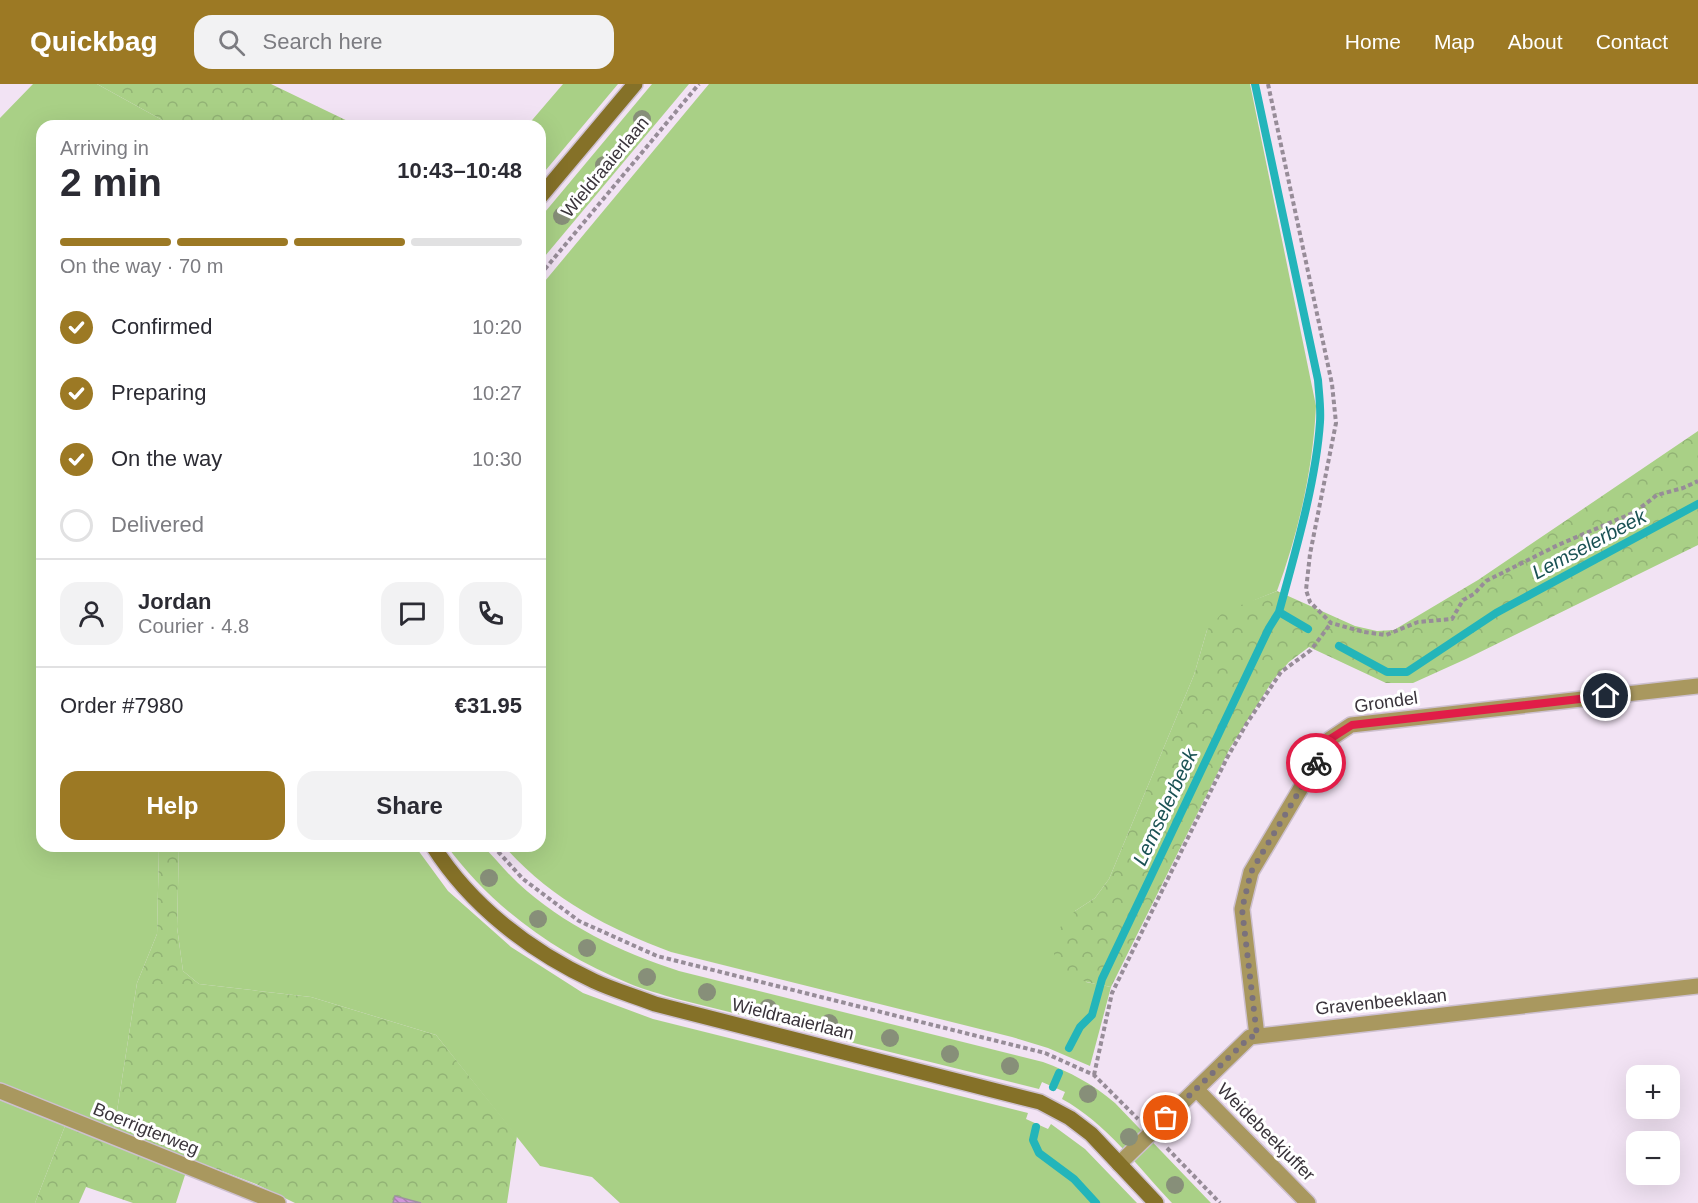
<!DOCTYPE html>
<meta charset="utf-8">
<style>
:root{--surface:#fff;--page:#f2f2f3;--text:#2b2b33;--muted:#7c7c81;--line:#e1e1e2;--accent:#9c7924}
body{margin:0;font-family:Helvetica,sans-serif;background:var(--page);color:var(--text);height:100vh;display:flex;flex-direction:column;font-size:22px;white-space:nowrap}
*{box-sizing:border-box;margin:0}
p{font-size:20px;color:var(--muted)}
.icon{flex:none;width:33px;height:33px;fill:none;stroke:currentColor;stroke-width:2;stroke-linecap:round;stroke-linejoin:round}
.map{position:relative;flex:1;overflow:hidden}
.panel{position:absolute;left:36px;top:36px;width:510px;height:732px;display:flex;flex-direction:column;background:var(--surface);border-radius:18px;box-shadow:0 6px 24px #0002}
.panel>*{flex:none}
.tools{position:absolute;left:1626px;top:981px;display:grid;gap:12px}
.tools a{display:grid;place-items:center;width:54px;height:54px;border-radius:12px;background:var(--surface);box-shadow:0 6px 24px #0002;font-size:30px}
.pin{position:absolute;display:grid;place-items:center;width:51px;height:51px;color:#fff;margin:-26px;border:3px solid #fff;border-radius:50%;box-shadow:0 2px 6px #0007}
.courier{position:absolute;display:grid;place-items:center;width:60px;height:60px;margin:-30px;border:4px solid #e11d48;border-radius:50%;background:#fff;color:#222;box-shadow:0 2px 8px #0007}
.headline em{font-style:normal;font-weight:700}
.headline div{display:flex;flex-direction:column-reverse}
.headline{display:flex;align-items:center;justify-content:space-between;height:102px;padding:0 24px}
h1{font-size:39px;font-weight:700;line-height:45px}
.bar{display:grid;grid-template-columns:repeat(4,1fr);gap:9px 6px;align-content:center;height:72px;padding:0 24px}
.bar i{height:8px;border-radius:4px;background:var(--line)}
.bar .selected{background:var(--accent)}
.bar p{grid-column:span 4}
.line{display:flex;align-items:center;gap:15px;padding:0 24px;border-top:2px solid var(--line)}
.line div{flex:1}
.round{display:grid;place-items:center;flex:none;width:63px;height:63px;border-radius:18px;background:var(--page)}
ol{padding:0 24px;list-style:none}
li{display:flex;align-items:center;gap:18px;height:66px}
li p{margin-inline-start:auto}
li .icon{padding:6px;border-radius:50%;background:var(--accent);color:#fff;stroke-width:4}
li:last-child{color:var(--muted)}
li i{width:33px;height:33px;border:3px solid var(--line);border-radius:50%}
.button{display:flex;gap:12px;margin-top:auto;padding:12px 24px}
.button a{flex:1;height:69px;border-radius:18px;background:var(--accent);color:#fff;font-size:24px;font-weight:700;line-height:69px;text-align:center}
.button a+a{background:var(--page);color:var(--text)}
header{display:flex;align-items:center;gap:36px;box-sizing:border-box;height:84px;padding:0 30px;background:var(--accent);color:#fff}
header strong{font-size:28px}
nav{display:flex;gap:33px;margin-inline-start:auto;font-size:21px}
.search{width:420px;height:54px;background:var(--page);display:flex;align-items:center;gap:15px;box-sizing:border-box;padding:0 21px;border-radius:18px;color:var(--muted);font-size:22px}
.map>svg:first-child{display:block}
.green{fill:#a9d086}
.forest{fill:url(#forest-crowns)}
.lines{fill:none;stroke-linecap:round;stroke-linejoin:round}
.stream{stroke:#23b5ba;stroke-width:8}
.building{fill:url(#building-back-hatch);stroke:#9f91a1;stroke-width:1.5}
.street-casing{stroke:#cdc0cf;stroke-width:18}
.secondary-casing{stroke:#cdc0cf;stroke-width:18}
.path{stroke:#978c98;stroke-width:4;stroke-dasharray:4.5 3;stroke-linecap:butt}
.street{stroke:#a9985f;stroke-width:15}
.secondary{stroke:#857128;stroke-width:15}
.tree{fill:#878f79}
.done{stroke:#7a717c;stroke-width:6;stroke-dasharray:0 10.8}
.route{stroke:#e11d48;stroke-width:8}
.labels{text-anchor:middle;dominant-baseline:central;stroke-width:6;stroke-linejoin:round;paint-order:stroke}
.street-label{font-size:18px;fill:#3a343b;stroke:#fff}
.water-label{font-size:20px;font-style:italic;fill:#1a5254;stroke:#fff}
</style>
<header>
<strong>Quickbag</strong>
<div class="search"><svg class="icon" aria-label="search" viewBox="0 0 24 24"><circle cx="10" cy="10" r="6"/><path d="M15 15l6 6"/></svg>Search here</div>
<nav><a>Home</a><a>Map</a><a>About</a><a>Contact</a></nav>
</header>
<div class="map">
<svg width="1698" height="1119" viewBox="0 0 1698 1119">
<defs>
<pattern id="forest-crowns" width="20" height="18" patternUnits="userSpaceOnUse" patternTransform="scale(1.5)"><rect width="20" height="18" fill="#a9d086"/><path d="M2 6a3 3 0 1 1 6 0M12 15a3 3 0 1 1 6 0" fill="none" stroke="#92b375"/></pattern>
<pattern id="building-back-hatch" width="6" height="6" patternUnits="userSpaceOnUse" patternTransform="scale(1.5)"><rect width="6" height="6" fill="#d096d9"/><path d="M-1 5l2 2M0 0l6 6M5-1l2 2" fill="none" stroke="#aa7bb1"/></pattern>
</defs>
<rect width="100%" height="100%" fill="#f2e3f4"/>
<path class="green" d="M 33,0 L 97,0 L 173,42 L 42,42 L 42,762 L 159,762 L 157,850 L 137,899 L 114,1046 L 0,1001 L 0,34 Z
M 563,0 L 618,0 L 540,93 L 540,42 L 527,42 Z
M 652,0 L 689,0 L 540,178 L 540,134 Z
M 709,0 L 1250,0 L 1316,322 C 1313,385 1299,447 1277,507 L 1255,516 L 1207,546 L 1194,591 L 1109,795 L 1095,814 L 1075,827 L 1086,898 L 1111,903 L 1090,982 L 1048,964 L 1012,953 L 671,868 C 607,844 550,814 504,762 L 540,762 L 540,203 Z
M 179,762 L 415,762 L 448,807 L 511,863 L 583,909 L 653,935 L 1028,1029 L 1026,1035 L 1048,1045 L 1051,1040 L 1085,1065 L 1137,1119 L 620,1119 L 592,1093 L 540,1082 L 436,951 L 311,913 L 199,900 L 183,887 L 177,843 Z
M 447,762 L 483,762 C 495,774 506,788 518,799 C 563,841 621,868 679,887 L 1043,978 C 1070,988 1093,1000 1115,1019 L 1211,1119 L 1172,1119 C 1139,1084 1105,1038 1062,1015 L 1065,1008 L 1042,998 L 1039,1005 L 677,915 C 661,910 644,906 628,899 C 558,870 492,824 447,762 Z
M 0,1016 L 65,1042 L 35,1119 L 0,1119 Z"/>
<path class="forest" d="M 97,0 L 271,0 L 358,42 L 173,42 Z
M 1698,347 L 1698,461 L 1466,575 L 1413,599 L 1386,599 L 1309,563 L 1289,578 L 1273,596 L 1230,664 L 1111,903 C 1086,898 1074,897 1054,879 L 1054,858 L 1061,842 L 1075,827 L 1095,814 L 1109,795 L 1194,591 L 1207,546 L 1223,528 L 1277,507 L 1355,542 L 1377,547 L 1394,546 L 1478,496 Z
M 159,762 L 179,762 L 177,843 L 183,887 L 199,900 L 311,913 L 436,951 L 517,1052 L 507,1119 L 295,1119 L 256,1100 L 114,1046 L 137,899 L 157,850 Z
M 65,1042 L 186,1088 L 176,1119 L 133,1119 L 86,1103 L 79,1119 L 35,1119 Z"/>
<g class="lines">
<path class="stream" d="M 1255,0 L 1318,296 C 1319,310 1321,324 1320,338 C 1316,398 1295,469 1279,528
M 1339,562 L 1387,588 L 1407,588 L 1496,529 L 1698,420
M 1069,964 L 1080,943 L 1092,931 L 1102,895 L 1269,544 L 1279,528 L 1308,545
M 1053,1003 L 1059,989
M 1036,1043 L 1033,1056 L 1039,1069 L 1074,1095 L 1096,1119"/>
</g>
<path class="building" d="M 395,1112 L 421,1119 L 393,1119 Z"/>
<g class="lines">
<g class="street-casing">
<path id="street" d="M 1257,952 L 1242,825 L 1251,788 L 1330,655 L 1351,641 L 1698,602
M 1196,1005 L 1308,1119
M 0,1007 L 278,1119
M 1119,1080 L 1250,953 L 1698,902"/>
</g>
<g class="secondary-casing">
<path id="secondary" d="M 540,113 L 635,0
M 433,762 C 471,822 530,867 594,897 C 613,906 635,912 655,920 L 1040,1018 L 1070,1034 L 1091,1050 L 1156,1119"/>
</g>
<path class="path" d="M 1268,0 L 1332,300 L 1336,339 L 1310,470 L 1306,506 L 1310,518 L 1331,539 L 1364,548 L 1386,551 L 1418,538 L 1452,535 L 1463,516 L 1474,510 L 1486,497 L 1558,461 L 1635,428 L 1657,411 L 1683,404 L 1698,397
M 540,191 L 699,0
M 493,762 L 523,795 L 579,837 L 657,872 L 1045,969 L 1094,991 L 1138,1035
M 1094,991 L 1112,909 L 1227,674 L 1247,639 L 1281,588 L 1311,566 L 1331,539
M 1167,1064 L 1220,1119"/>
<use href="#street" class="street"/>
<use href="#secondary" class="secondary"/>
</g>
<g class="tree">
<circle cx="642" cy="35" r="9"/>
<circle cx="604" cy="81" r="9"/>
<circle cx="562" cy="132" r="9"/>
<circle cx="489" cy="794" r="9"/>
<circle cx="538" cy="835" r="9"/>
<circle cx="587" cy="864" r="9"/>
<circle cx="647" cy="893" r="9"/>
<circle cx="707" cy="908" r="9"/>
<circle cx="768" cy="924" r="9"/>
<circle cx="829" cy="939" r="9"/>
<circle cx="890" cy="954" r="9"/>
<circle cx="950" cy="970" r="9"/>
<circle cx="1010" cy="982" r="9"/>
<circle cx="1088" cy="1010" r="9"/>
<circle cx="1129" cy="1053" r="9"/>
<circle cx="1175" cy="1101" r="9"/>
</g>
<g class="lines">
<path class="done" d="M 1166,1034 L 1250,953 L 1257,952 L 1242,825 L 1251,788 L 1316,679"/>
<path class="route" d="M 1316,679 L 1330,655 L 1352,641 L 1606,612"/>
</g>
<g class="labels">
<g class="street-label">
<text transform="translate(605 83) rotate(-50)">Wieldraaierlaan</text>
<text transform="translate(1386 618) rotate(-8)">Grondel</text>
<text transform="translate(1381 918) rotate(-6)">Gravenbeeklaan</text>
<text transform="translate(793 935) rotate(14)">Wieldraaierlaan</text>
<text transform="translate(146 1045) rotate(22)">Boerrigterweg</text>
<text transform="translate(1266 1048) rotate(45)">Weidebeekjuffer</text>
</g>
<g class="water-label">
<text transform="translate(1589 460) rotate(-28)">Lemselerbeek</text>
<text transform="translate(1165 723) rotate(-65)">Lemselerbeek</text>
</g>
</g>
</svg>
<div class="tools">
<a>+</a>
<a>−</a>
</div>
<div class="pin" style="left:1166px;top:1034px;background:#ea580c"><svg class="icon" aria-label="bag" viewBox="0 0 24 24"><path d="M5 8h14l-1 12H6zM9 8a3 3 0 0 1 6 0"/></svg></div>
<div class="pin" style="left:1606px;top:612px;background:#1f2937"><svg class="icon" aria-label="home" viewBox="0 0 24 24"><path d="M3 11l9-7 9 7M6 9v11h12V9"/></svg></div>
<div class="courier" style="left:1316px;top:679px"><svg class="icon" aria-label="bike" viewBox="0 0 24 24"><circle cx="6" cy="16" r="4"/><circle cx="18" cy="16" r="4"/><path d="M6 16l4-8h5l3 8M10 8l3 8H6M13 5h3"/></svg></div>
<section class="panel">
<div class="headline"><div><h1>2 min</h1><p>Arriving in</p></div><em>10:43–10:48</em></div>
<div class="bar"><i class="selected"></i><i class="selected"></i><i class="selected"></i><i></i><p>On the way · 70 m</p></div>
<ol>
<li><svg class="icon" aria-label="check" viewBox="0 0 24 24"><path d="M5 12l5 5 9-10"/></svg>Confirmed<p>10:20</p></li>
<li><svg class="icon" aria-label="check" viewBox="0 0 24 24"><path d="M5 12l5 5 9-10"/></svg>Preparing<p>10:27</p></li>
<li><svg class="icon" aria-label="check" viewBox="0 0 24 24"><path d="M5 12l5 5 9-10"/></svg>On the way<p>10:30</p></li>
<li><i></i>Delivered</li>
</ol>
<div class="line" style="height:108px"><a class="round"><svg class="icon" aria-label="person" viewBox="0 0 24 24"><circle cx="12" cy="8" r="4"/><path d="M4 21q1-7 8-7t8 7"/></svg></a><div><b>Jordan</b><p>Courier · 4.8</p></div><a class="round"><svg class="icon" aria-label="chat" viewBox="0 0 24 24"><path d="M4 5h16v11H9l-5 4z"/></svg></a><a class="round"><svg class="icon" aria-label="phone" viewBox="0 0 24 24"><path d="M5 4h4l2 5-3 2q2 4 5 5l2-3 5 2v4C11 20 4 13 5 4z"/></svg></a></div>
<div class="line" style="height:78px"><div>Order #7980</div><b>€31.95</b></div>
<div class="button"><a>Help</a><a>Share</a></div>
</section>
</div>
